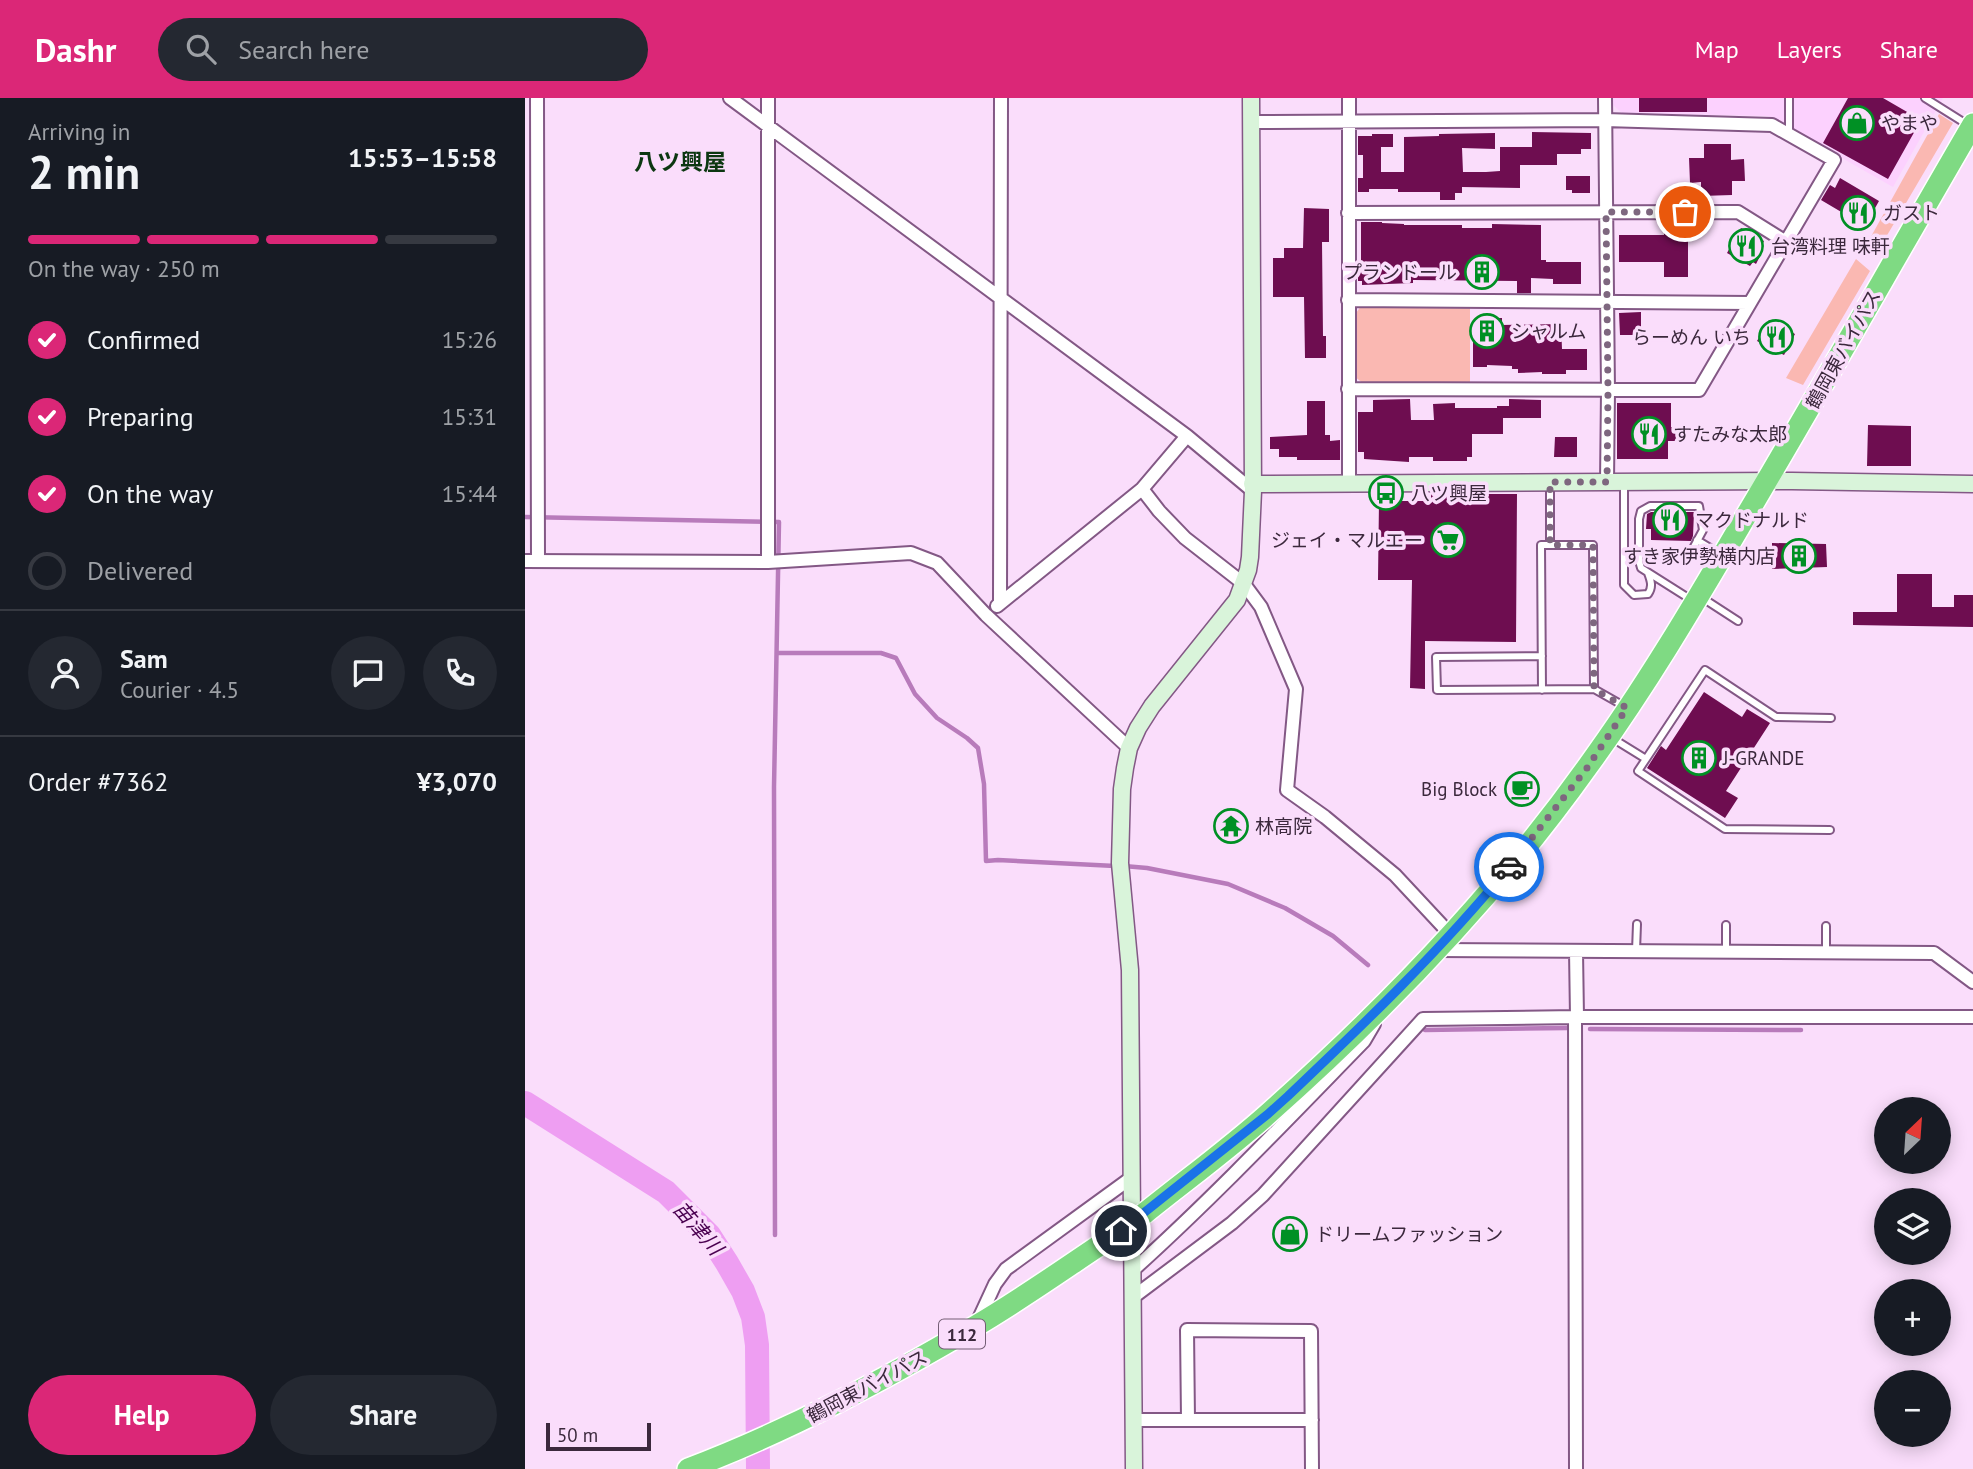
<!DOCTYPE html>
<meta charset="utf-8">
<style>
:root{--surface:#171b24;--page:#242831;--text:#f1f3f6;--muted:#9ea1a6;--line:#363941;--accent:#db2777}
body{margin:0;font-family:"PT Sans","Noto Sans JP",sans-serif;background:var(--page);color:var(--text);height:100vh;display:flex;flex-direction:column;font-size:26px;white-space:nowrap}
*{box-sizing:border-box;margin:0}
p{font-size:23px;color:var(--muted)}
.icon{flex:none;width:38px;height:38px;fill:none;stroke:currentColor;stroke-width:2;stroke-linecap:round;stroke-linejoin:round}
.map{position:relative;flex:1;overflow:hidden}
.sheet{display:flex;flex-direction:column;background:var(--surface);width:525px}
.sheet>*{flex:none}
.needle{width:46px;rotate:25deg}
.controls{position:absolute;left:1349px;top:999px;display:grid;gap:14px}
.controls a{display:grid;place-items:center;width:77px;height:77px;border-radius:50%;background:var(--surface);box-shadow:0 4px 18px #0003;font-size:35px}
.scale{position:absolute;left:21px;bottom:18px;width:105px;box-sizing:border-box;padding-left:7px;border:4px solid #3b283c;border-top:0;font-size:19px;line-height:24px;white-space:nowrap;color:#3b283c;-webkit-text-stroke:5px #faddfb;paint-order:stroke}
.pin{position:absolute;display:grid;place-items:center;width:60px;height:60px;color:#fff;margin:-30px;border:4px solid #fff;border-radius:50%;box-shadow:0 2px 7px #0007}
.courier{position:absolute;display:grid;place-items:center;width:70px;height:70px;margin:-35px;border:5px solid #1a73e8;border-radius:50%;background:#fff;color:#222;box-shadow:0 2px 9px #0007}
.headline em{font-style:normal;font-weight:800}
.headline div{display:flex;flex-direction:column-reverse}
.headline{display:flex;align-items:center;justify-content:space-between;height:119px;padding:0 28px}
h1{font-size:46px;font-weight:800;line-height:52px}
.bar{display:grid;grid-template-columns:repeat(4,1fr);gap:10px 7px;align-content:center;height:84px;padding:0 28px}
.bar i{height:9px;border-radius:5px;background:var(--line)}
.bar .current{background:var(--accent)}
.bar p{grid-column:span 4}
.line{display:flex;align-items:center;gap:18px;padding:0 28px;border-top:2px solid var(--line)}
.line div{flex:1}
.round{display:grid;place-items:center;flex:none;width:74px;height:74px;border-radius:37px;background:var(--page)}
ol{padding:0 28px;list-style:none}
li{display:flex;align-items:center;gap:21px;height:77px}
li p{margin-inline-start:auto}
li .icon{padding:7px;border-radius:50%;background:var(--accent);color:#fff;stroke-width:4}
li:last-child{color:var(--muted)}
li i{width:38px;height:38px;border:4px solid var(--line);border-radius:50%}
.primary-button{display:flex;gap:14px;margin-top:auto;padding:14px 28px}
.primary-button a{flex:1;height:80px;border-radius:42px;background:var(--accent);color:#fff;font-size:28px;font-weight:800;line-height:80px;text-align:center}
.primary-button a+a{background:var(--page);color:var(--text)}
header{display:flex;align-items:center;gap:42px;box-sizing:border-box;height:98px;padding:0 35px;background:var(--accent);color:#fff}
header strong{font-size:33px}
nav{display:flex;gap:38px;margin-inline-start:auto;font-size:24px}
.search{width:490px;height:63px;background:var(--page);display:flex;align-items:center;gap:18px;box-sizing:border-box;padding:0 24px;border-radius:38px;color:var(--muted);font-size:26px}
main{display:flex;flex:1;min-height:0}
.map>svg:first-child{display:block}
.built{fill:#fcd1fe}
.green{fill:#fab8b2}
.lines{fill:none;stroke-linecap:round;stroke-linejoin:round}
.stream{stroke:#b87bbb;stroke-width:4.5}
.river{stroke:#ee9ef2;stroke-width:24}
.building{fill:#6e0d50}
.lane-casing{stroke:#835885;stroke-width:10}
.street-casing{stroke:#835885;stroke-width:16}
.secondary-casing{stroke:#835885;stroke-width:19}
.highway-casing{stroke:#fff;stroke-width:24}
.lane{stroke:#fff;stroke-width:6}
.street{stroke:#fff;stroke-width:12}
.secondary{stroke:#d9f4da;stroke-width:16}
.highway{stroke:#7fda83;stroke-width:21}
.highway-bridge-casing{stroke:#fff;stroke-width:24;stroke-linecap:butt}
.highway-bridge{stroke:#7fda83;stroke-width:21}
.done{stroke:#7e677f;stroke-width:7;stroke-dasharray:0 12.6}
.route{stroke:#1a73e8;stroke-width:9}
.labels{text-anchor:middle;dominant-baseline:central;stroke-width:7;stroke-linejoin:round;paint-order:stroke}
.shield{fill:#faddfb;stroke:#745e75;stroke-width:2}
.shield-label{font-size:18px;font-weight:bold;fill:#3b283c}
.poi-label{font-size:19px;fill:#3b283c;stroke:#faddfb;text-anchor:start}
.street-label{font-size:19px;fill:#3b283c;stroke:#faddfb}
.water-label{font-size:21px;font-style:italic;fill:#4a0050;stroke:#faddfb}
.quarter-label{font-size:23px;font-weight:bold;fill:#0c3711;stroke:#faddfb}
</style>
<header>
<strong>Dashr</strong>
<div class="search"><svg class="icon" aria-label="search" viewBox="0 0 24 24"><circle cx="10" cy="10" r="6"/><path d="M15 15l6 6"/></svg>Search here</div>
<nav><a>Map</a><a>Layers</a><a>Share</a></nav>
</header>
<main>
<section class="sheet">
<div class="headline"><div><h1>2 min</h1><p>Arriving in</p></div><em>15:53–15:58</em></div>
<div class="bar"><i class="current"></i><i class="current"></i><i class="current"></i><i></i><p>On the way · 250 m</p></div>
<ol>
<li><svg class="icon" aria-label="check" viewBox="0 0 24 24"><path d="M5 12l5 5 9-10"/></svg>Confirmed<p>15:26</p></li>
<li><svg class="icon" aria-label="check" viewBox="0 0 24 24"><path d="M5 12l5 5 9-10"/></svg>Preparing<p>15:31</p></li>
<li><svg class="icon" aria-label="check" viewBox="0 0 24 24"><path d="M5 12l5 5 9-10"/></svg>On the way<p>15:44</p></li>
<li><i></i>Delivered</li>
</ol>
<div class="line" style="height:126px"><a class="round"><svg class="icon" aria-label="person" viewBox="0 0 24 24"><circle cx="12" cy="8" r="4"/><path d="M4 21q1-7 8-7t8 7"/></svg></a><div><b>Sam</b><p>Courier · 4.5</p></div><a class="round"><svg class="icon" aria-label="chat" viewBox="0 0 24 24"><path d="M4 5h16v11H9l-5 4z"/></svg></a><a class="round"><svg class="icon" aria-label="phone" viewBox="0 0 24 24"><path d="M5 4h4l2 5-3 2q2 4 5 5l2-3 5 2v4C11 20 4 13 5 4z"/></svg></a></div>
<div class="line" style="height:91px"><div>Order #7362</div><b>¥3,070</b></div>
<div class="primary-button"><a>Help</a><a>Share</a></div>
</section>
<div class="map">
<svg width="1448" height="1371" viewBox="0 0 1448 1371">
<rect width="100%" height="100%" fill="#faddfb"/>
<path class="built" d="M 1088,0 L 1418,0 L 1368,89 L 1243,18 L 1097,15 L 1088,7 Z"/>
<path class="green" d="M 1414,16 L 1428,25 L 1354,151 L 1343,144 Z
M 1331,161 L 1345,173 L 1278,287 L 1261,280 Z
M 836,208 L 945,209 L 945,288 L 840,287 L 829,278 L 829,218 Z"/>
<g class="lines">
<path class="stream" d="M 0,419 L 254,424 L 249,689 L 250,1137
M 253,555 L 356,555 L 371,560 L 390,596 L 412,620 L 442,640 L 453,650 L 459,686 L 461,763 L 473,762 L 590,768
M 599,768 L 622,770 L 703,786 L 760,810 L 808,838 L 843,867
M 1065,931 L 1276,932
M 900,932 L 1042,930"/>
<path class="river" d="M 0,1005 L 141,1094 L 184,1137 L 202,1165 L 218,1193 L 228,1219 L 232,1247 L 233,1371"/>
</g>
<path class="building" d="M 1114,0 L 1182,0 L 1182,14 L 1114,14 Z
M 1323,0 L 1358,0 L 1396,22 L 1363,81 L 1298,45 Z
M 1007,34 L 1066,35 L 1066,51 L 1056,51 L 1056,56 L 1032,56 L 1032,67 L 995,67 L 995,90 L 937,89 L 937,95 L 930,95 L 930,102 L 915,102 L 915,94 L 873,94 L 873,91 L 844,91 L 844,94 L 833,94 L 833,80 L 838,80 L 838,57 L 833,57 L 833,38 L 847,38 L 847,36 L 868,36 L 868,49 L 856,49 L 856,74 L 879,74 L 879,39 L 914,38 L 914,36 L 970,35 L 970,51 L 937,50 L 938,74 L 961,74 L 975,73 L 975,49 L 1007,49 Z
M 1179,46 L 1206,46 L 1206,62 L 1219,61 L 1220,83 L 1207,83 L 1207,97 L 1176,98 L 1176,84 L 1165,85 L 1164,60 L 1179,60 Z
M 1041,78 L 1065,78 L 1065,95 L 1047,95 L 1047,92 L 1041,92 Z
M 1315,80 L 1354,103 L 1340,128 L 1296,102 L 1305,87 L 1310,90 Z
M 779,110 L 804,111 L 804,144 L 797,144 L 798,238 L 801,238 L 801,260 L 780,260 L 779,199 L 748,199 L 748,160 L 759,160 L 759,150 L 778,150 Z
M 836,124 L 857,124 L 857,125 L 879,126 L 879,127 L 937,127 L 937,130 L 967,130 L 967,126 L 1016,127 L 1016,162 L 1021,162 L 1021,164 L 1056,164 L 1056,186 L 1028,186 L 1028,181 L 1006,180 L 1006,195 L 992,195 L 992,183 L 888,182 L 888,185 L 837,187 L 837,183 L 833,183 L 833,162 L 836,162 Z
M 1139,129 L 1160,129 L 1160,134 L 1163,134 L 1163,179 L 1139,179 L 1139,164 L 1094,164 L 1094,137 L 1139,137 Z
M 1216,130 L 1239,143 L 1233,154 L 1236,156 L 1231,166 L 1228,164 L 1225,168 L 1202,155 Z
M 1116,214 L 1116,237 L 1095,237 L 1094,215 Z
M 964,220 L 977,220 L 977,227 L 1036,226 L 1037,251 L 1062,251 L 1062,272 L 1041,272 L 1041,276 L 1017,276 L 1017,274 L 993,275 L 993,271 L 987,271 L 987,268 L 962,267 L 962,269 L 948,269 L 948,224 L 964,224 Z
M 1244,222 L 1270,236 L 1259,257 L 1232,243 Z
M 885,301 L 886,322 L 909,322 L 908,306 L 930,305 L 930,310 L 972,310 L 972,308 L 984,308 L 984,301 L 1016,302 L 1016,320 L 978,320 L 978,336 L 947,336 L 947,359 L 942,359 L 942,363 L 908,363 L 908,359 L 884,359 L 884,364 L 839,361 L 839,354 L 833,354 L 833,314 L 848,314 L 848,302 Z
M 782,303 L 800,303 L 800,337 L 805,337 L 805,343 L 815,342 L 815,362 L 772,362 L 772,359 L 754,359 L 754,351 L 745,351 L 745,339 L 782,337 Z
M 1092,305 L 1146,305 L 1146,329 L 1155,329 L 1156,343 L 1143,343 L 1143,361 L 1092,361 Z
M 1343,327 L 1386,328 L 1386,368 L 1342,368 Z
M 1030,339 L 1052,339 L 1052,359 L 1029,359 Z
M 906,396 L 992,396 L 991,544 L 900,543 L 900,591 L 885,590 L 887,482 L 853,482 L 854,403 L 906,403 Z
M 1126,414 L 1169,414 L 1168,438 L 1166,443 L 1126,442 L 1126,431 L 1121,431 L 1122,416 Z
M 1247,445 L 1301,446 L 1302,469 L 1247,471 Z
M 1372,476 L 1407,476 L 1407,509 L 1429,509 L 1429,497 L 1448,497 L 1448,529 L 1328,527 L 1328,514 L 1372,514 Z
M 1179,594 L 1217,619 L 1222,611 L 1245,625 L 1201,693 L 1213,700 L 1200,720 L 1122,670 L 1136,648 L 1141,652 Z"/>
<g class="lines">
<g class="lane-casing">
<path id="lane" d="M 1400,0 L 1443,27
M 1264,37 L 1264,0
M 1025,386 L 1025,447
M 1099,386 L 1099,487 L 1109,497 L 1123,496 C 1128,489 1126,483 1123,475
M 1172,442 L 1195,456
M 1165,456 L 1178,432 L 1174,408 L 1125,408 L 1116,413 L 1114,421 L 1114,463 L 1116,470 L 1165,501
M 1176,499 L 1213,523
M 1017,558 L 911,559 L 912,592 L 1069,591 L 1099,608
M 1017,592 L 1016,447 L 1068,447 L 1069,591
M 1087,640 L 1121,661 L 1113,673 L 1200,731 L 1305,732
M 1121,661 L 1180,572 L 1251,619 L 1306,620
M 1201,827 L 1201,854
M 1111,853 L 1112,826
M 1301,854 L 1301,828"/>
</g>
<g class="street-casing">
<path id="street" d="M 12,0 L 13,463
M 205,0 L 662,338 L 728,393
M 1080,0 L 1083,293 L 1082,384
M 726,24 L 1080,22 L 1247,27 L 1309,62 L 1174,292 L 823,291
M 823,115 L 1213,114 L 1261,144
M 823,202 L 1225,205
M 824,385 L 824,0
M 617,391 L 634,413 L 660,440 L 719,486 L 736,509 L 771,591 L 762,692 L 800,719 L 870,777 L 925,836
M 0,463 L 243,464 L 386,455 L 412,465 L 461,517 L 604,650
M 243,464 L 243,0
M 475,505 L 476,0
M 472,508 L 617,391 L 662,338
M 911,852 L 1409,855 L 1448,884
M 1051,853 L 1052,919
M 1050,919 L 1051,1371
M 607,1173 C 688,1100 763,1021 839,943 L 849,926
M 607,1200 L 707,1125 L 738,1097 L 898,921 L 1052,919 L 1448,919
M 452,1225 L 470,1186 L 481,1171 L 606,1080
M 608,1322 L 787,1322
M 663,1322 L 662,1232 L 786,1233 L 787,1371"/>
</g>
<g class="secondary-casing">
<path id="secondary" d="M 727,386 L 1267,383 L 1448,386
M 609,1371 L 605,872 L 595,765 L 597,691 L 600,670 L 604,650 L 613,630 L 627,608 L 712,502 L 723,472 L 725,459 L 728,393 L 726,0"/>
</g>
<g class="highway-casing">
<path id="highway" d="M 620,1115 C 661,1082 705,1050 744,1015 C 861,911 972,796 1063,668 C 1119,591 1167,510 1215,428 C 1294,295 1370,160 1448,26
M 163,1371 C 263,1333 357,1283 449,1229 C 499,1200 547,1165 596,1133"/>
</g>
<use href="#lane" class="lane"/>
<use href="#street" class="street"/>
<use href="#secondary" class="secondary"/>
<use href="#highway" class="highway"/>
<g class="highway-bridge-casing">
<path id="highway-bridge" d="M 596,1133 L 620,1115"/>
</g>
<use href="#highway-bridge" class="highway-bridge"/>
</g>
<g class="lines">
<path class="done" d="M 984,769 L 1062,670 L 1102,610 L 1069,591 L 1068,447 L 1025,447 L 1025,384 L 1082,384 L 1083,293 L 1081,114 L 1160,114"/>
<path class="route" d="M 596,1133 L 743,1016 L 763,998 C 840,925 916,852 984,769"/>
</g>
<defs>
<g id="shop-ring" transform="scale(1.75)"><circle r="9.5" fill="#faddfb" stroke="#009024" stroke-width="1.5"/><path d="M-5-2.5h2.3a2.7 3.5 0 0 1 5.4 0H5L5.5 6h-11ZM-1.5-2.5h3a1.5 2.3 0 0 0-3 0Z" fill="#009024"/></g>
<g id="restaurant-ring" transform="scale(1.75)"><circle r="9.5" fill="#faddfb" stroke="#009024" stroke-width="1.5"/><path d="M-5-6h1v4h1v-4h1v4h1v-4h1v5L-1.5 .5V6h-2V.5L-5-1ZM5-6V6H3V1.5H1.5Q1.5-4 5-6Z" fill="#009024"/></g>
<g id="building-ring" transform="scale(1.75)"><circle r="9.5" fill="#faddfb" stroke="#009024" stroke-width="1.5"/><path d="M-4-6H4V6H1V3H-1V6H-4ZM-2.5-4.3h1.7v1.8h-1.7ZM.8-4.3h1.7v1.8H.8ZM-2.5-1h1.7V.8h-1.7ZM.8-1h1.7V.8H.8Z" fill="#009024"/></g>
<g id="bus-ring" transform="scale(1.75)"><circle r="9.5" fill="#faddfb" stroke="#009024" stroke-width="1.5"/><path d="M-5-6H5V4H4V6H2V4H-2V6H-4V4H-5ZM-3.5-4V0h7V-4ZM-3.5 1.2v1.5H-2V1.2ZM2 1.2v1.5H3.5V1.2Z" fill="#009024"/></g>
<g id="supermarket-ring" transform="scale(1.75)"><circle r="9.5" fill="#faddfb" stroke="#009024" stroke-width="1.5"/><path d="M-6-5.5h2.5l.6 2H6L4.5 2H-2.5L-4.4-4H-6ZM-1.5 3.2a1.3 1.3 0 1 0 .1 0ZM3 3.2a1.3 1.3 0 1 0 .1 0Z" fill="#009024"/></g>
<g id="cafe-ring" transform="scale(1.75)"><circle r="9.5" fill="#faddfb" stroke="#009024" stroke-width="1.5"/><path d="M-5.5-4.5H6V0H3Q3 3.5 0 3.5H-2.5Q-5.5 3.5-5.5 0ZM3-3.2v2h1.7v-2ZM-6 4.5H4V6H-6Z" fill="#009024"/></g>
<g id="temple-ring" transform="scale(1.75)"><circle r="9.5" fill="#faddfb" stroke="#009024" stroke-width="1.5"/><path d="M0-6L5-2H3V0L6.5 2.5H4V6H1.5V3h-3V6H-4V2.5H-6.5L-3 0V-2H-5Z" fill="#009024"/></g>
</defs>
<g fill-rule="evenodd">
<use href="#shop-ring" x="1332" y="25"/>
<use href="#restaurant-ring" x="1333" y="115"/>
<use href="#restaurant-ring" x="1221" y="148"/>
<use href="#building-ring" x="957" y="174"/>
<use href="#building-ring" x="962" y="233"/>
<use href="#restaurant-ring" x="1251" y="239"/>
<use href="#restaurant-ring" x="1124" y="336"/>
<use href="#bus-ring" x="861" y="395"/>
<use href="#restaurant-ring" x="1145" y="422"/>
<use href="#supermarket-ring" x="923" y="442"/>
<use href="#building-ring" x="1274" y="458"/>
<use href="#building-ring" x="1174" y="660"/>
<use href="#cafe-ring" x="997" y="691"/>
<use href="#temple-ring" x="706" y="728"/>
<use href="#shop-ring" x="765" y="1136"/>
</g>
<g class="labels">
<rect class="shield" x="414" y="1221.5" width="46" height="29" rx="5"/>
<g class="shield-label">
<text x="437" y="1236">112</text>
</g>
<g class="poi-label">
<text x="1356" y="25">やまや</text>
<text x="1358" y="115">ガスト</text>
<text x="1246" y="148">台湾料理 味軒</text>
<text x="932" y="174" text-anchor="end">プランドール</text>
<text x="986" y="233">シャルム</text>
<text x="1226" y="239" text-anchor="end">らーめん いち</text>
<text x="1148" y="336">すたみな太郎</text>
<text x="886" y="395">八ツ興屋</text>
<text x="1170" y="422">マクドナルド</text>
<text x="898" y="442" text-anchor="end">ジェイ・マルエー</text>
<text x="1250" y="458" text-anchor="end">すき家伊勢横内店</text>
<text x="1198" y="660">J-GRANDE</text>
<text x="972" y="691" text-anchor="end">Big Block</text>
<text x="730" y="728">林高院</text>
<text x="790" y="1136">ドリームファッション</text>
</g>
<g class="street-label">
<text transform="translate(1318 251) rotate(-61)">鶴岡東バイパス</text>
<text transform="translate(342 1288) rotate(-28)">鶴岡東バイパス</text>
</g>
<g class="water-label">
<text transform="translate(173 1130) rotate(49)">苗津川</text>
</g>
<g class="quarter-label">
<text x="155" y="63">八ツ興屋</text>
</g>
</g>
</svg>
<div class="controls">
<a><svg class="needle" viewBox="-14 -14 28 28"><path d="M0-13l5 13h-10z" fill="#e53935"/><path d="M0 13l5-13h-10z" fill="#9ea1a6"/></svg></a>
<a><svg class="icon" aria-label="layers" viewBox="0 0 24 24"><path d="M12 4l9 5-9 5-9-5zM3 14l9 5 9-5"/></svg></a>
<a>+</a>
<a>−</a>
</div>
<div class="scale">50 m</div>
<div class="pin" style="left:1160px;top:114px;background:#ea580c"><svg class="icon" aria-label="bag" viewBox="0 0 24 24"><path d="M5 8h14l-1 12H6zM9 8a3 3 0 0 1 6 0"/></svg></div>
<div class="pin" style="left:596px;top:1133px;background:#1f2937"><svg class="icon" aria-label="home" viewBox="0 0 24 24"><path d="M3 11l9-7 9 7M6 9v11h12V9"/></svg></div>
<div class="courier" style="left:984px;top:769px"><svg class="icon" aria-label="car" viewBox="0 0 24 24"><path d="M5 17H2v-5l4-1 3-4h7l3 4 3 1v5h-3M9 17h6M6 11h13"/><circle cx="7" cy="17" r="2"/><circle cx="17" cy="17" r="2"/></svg></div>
</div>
</main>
